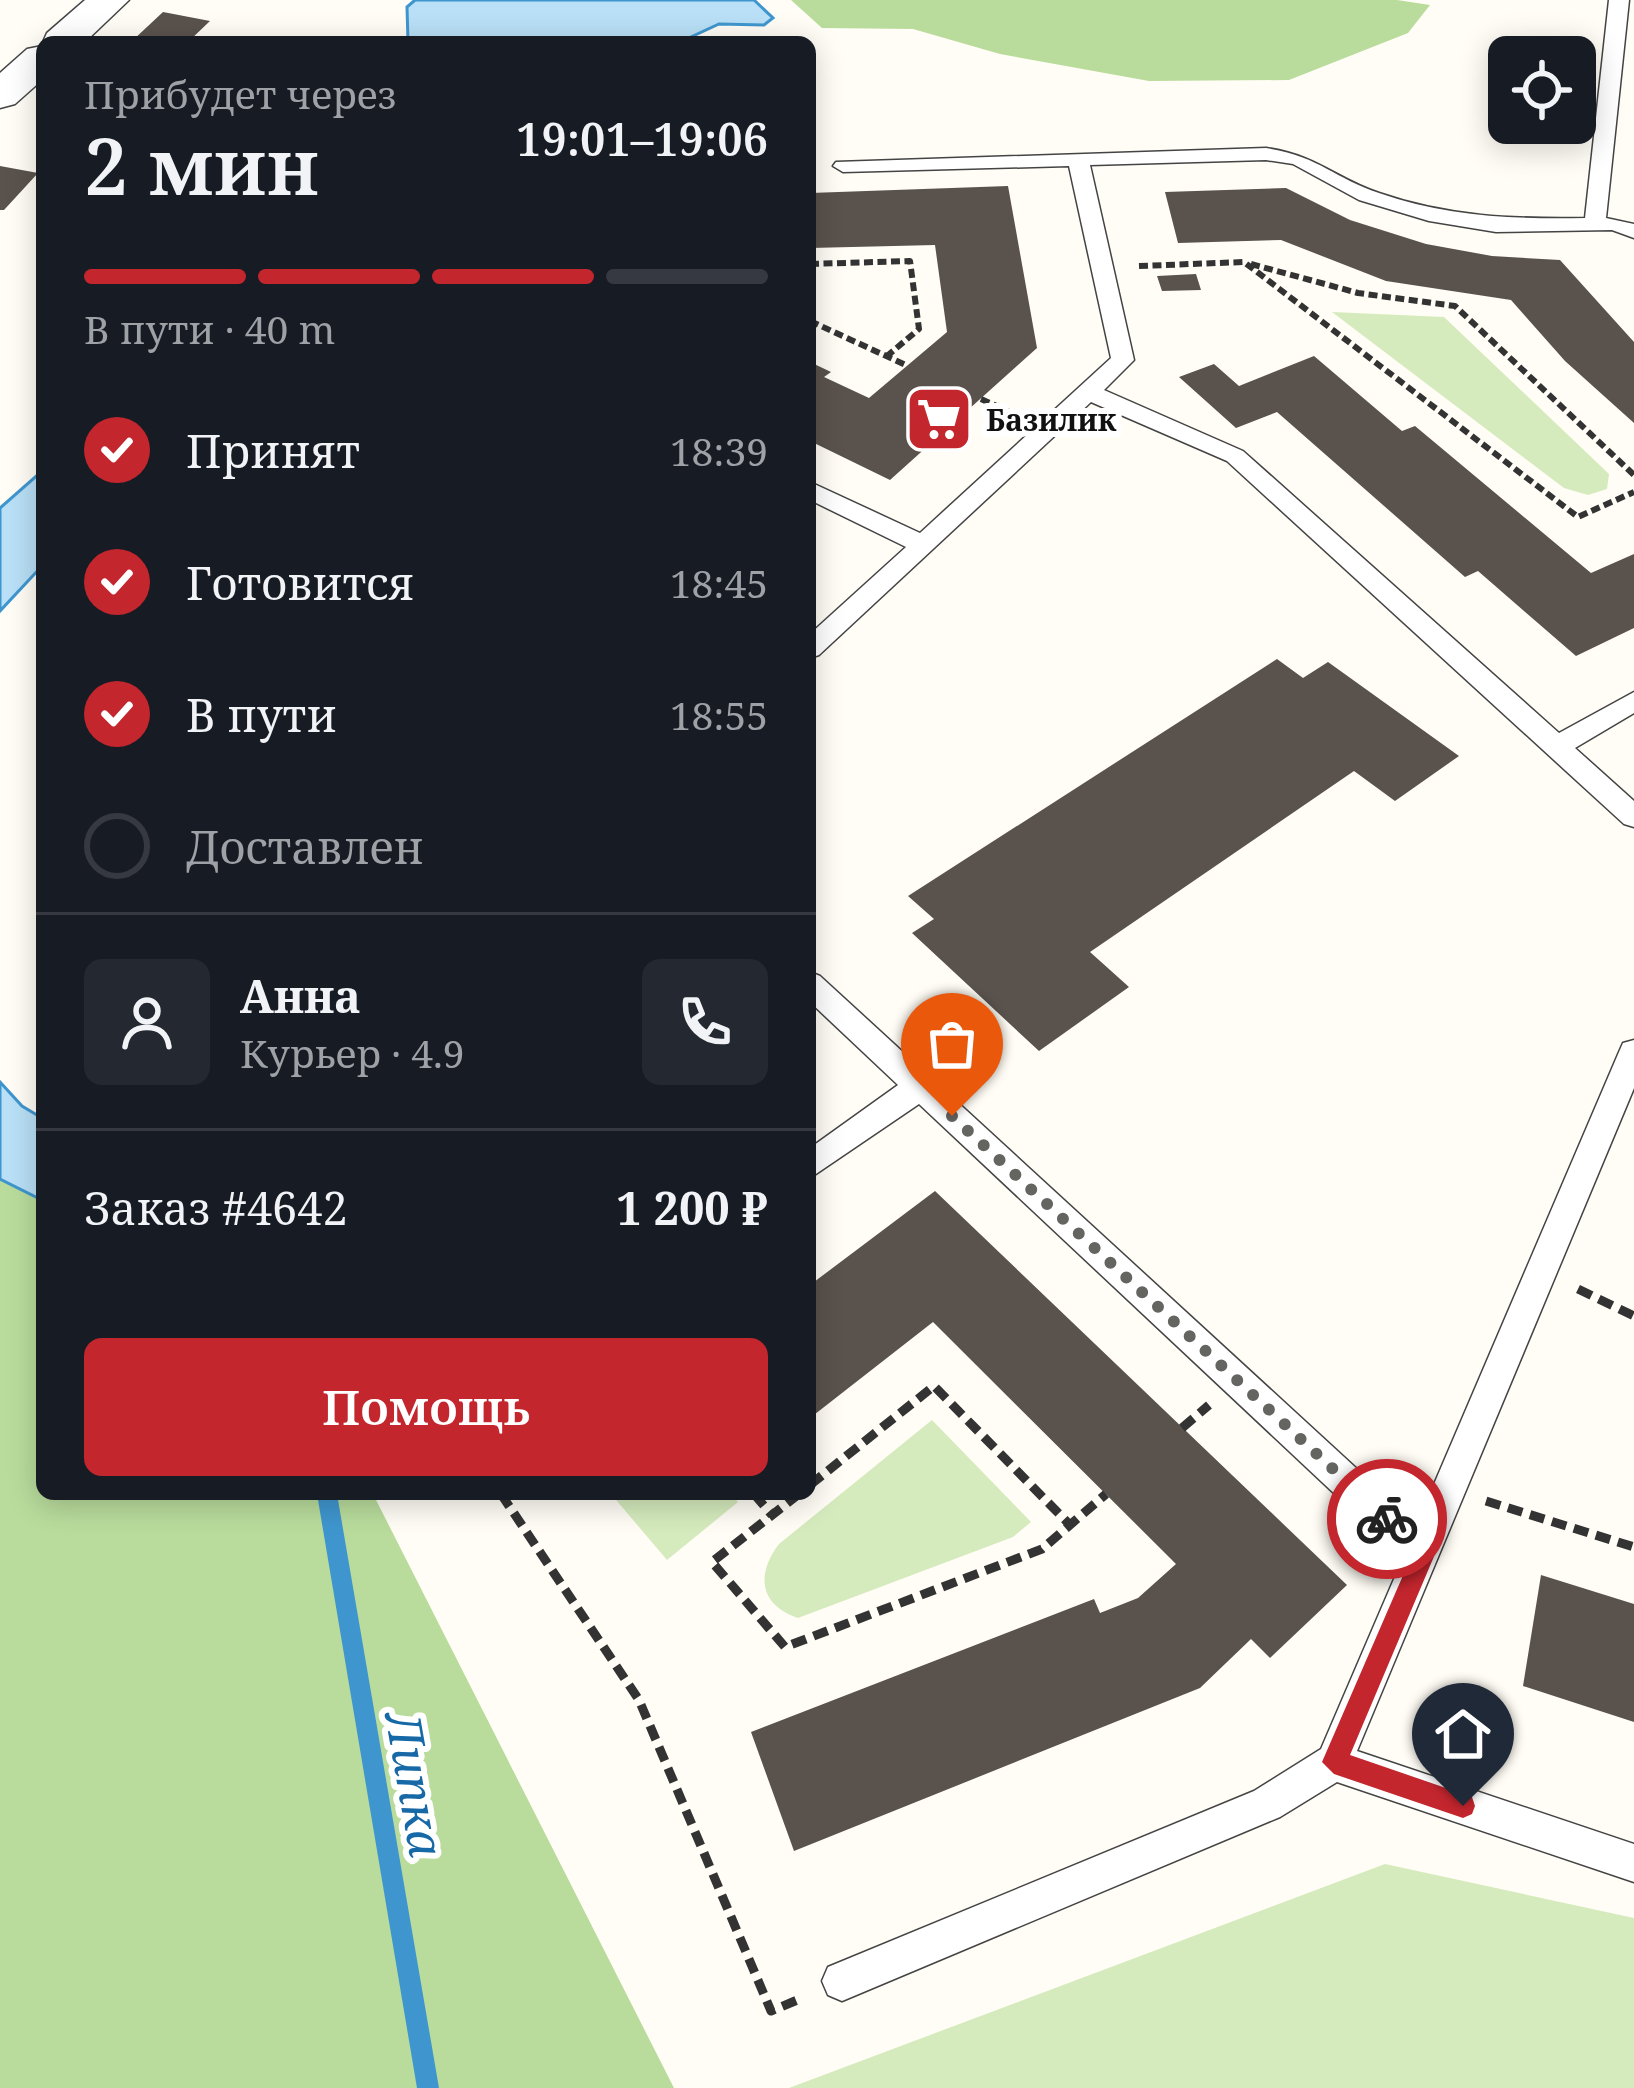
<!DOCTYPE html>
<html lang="ru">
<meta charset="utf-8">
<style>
:root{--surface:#171b24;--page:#242831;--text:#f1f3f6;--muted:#9ea1a6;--line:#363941;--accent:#c4262e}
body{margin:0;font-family:"Noto Serif",serif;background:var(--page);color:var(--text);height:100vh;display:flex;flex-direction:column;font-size:45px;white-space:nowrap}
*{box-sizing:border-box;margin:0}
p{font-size:39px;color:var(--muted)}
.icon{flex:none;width:66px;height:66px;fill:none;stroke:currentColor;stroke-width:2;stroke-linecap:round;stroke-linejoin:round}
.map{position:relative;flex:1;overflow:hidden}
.panel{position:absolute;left:36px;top:36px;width:780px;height:1464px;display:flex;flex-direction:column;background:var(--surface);border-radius:18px;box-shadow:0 6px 30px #0003}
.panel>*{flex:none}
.tools{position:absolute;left:1488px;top:36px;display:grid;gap:24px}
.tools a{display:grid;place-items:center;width:108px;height:108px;border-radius:18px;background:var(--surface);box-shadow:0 6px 30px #0003;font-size:60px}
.pin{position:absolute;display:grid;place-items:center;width:102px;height:102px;color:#fff;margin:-123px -51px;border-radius:50% 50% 50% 0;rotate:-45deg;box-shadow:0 0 12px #0007}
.pin .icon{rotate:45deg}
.courier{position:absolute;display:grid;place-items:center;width:120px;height:120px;margin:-60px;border:9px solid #c4262e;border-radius:50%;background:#fff;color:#222;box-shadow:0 3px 15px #0007}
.headline em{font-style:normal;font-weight:600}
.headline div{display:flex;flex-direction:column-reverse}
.headline{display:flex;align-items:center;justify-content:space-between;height:204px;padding:0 48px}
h1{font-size:78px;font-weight:600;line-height:90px}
.bar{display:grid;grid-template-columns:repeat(4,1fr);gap:18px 12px;align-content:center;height:144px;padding:0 48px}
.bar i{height:15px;border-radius:9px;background:var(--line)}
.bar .current{background:var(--accent)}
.bar p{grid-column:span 4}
.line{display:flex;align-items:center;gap:30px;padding:0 48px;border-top:3px solid var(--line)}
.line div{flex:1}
.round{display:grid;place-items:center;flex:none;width:126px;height:126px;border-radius:18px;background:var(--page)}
ol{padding:0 48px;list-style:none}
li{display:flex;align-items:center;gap:36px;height:132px}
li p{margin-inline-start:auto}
li .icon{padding:12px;border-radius:50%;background:var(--accent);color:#fff;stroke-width:4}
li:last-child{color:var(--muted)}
li i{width:66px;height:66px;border:6px solid var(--line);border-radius:50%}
.primary-button{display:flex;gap:24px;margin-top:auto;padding:24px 48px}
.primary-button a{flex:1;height:138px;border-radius:18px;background:var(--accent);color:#fff;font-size:48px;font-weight:600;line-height:138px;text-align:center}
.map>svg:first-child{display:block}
.green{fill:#d5ebbd}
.forest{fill:#b9dc9c}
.water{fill:#b9e0f7;stroke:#3f96cf;stroke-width:3}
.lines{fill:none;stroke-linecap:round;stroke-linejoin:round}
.stream{fill:#3f96cf;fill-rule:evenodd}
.building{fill:#5a524d}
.service-casing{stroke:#444;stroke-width:3}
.minor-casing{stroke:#444;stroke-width:3}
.path-far1{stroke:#333;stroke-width:6;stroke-dasharray:9 4.5;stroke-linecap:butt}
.path{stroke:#333;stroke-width:9;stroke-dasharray:15 8;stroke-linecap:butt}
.service{fill:#fff;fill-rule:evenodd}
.minor{fill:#fff;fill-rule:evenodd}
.route{fill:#c4262e}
.done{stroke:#646461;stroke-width:12;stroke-dasharray:0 21.6}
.labels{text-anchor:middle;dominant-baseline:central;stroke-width:12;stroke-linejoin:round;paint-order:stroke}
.far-poi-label{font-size:30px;font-weight:bold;fill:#111;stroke:#fff;text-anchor:start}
.near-water-label{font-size:48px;font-style:italic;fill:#1768a6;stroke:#fff}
</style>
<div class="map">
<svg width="1634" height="2088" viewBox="0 0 1634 2088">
<rect width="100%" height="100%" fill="#fffdf5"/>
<path class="green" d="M 1332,312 L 1444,317 L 1609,474 L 1607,489 L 1588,495 L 1564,488 Z
M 932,1420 L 1031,1522 L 1013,1537 L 798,1618 C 759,1605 756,1574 779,1544 Z
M 611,1494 L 731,1494 L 738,1502 L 667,1560 Z
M 1385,1864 L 1634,1918 L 1634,2088 L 789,2088 Z"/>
<path class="forest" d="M 791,0 L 1397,0 L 1430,5 L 1408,33 L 1289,80 L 1149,81 L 1000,54 L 913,29 L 822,28 Z
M 0,1179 L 42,1200 L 42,1494 L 373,1494 L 674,2088 L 0,2088 Z"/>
<path class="water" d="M 415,0 L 754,0 L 773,18 L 764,25 L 719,24 L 680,42 L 408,42 L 407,7 Z
M 42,471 L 42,566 L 0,611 L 0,508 Z
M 0,1082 L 22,1106 L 42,1118 L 42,1200 L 0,1179 Z"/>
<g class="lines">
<path class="stream" d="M 317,1494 L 337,1494 L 439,2088 L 417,2088 Z"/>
</g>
<path class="building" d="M 163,12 L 210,21 L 188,42 L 132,41 Z
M 0,166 L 38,173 L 4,210 L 0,210 Z
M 1008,186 L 1037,348 L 890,480 L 810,441 L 810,362 L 831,372 L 824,377 L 869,398 L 947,332 L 935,245 L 810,248 L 810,193 Z
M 1286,188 L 1350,220 L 1426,244 L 1492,256 L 1560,260 L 1634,342 L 1634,423 L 1565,361 L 1511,300 L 1386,281 L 1281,240 L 1178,243 L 1165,192 Z
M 1196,274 L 1201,290 L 1162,291 L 1157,276 Z
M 1314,356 L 1402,431 L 1415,426 L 1591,573 L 1634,554 L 1634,628 L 1576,656 L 1478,571 L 1465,577 L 1277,412 L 1236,428 L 1179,377 L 1214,364 L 1239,386 Z
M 1277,659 L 1303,678 L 1328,662 L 1459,756 L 1395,801 L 1354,771 L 1090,952 L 1129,987 L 1039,1051 L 912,933 L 934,919 L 908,896 Z
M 935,1191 L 1347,1585 L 1270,1658 L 1251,1639 L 1200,1688 L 794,1851 L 751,1732 L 1094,1599 L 1100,1613 L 1138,1598 L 1176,1564 L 933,1322 L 810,1418 L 810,1285 Z
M 1541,1575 L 1634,1604 L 1634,1722 L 1523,1686 Z"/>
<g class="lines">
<g class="service-casing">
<path id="service" d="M 1609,0 L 1629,0 L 1606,218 L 1634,224 L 1634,238 L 1612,230 L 1496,232 L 1429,221 L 1359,200 L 1293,164 L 1266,160 L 1090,165 L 1134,360 L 1104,390 L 1243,451 L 1559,733 L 1634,692 L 1634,713 L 1575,748 L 1634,801 L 1634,827 L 1624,824 L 1227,461 L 1091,402 L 819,655 L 810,658 L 810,634 L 906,547 L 810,500 L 810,482 L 920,533 L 1111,358 L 1069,166 L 843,172 L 833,166 L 836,162 L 1266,148 C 1319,156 1334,178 1379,193 C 1448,217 1513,219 1585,218 Z
M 810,972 L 820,976 L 1417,1524 L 1619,1052 L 1623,1043 L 1634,1040 L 1634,1088 L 1357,1751 L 1634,1844 L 1634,1882 L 1337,1782 L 1280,1817 L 842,2001 L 828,1995 L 822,1981 L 828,1967 L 1254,1791 L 1321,1749 L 1403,1558 L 919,1104 L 810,1178 L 810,1148 L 898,1085 L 810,1002 Z"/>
</g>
<g class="minor-casing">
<path id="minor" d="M 85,0 L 129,0 L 85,42 L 42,44 L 47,33 Z
M 42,46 L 42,80 L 15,104 L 0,108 L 0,73 L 27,49 Z"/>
</g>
<path class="path-far1" d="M 810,264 L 910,261 L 919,329 L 887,356
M 1251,264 L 1358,293 L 1455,306 L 1634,475
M 1139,266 L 1244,262 L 1578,517 L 1634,492
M 810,321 L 908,366
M 981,399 L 1014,414"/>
<path class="path" d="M 1578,1289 L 1634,1316
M 1182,1428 L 1209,1405
M 810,1485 L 934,1386 L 1070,1525
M 501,1494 L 639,1700 L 771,2011 L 802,1998
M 754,1494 L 772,1515
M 799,1494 L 712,1562 L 785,1647 L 1042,1549 L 1106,1494
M 1486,1501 L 1634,1547"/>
<use href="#service" class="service"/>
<use href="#minor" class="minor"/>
</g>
<path class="route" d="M 1387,1509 L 1435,1554 L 1350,1755 L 1472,1797 L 1475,1806 L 1472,1814 L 1463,1818 L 1334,1774 L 1322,1762 L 1411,1557 L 1379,1527 L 1379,1512 Z"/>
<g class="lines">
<path class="done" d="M 952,1116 L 1387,1519"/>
</g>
<defs>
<g id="supermarket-square" transform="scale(3.45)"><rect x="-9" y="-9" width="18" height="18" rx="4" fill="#c4262e" stroke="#fff"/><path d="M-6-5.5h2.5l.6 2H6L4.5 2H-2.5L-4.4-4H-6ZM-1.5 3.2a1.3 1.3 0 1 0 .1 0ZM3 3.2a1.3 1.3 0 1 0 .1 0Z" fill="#fff"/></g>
</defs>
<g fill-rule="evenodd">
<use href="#supermarket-square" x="939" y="419"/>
</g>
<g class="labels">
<g class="far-poi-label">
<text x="986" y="419">Базилик</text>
</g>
<g class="near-water-label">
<text transform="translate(416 1784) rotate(80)">Липка</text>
</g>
</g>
</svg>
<div class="tools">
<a><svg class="icon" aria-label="locate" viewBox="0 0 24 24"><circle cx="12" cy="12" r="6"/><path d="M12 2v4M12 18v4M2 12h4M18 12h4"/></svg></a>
</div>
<div class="pin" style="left:952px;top:1116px;background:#ea580c"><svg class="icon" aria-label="bag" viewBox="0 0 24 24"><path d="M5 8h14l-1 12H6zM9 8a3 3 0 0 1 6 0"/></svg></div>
<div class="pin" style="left:1463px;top:1806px;background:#1f2937"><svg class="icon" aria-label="home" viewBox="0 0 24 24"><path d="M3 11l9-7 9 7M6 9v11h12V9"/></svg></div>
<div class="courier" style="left:1387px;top:1519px"><svg class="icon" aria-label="bike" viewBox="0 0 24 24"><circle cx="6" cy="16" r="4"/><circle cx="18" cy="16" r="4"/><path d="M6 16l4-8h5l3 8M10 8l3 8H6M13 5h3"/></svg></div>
<section class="panel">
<div class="headline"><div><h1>2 мин</h1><p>Прибудет через</p></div><em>19:01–19:06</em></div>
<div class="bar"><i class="current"></i><i class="current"></i><i class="current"></i><i></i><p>В пути · 40 m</p></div>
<ol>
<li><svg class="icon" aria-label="check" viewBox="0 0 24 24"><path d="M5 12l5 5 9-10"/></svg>Принят<p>18:39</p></li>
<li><svg class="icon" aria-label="check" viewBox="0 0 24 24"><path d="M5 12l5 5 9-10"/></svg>Готовится<p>18:45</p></li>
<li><svg class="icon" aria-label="check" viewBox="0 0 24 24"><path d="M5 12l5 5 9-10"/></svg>В пути<p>18:55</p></li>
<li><i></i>Доставлен</li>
</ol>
<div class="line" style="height:216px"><a class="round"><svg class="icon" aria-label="person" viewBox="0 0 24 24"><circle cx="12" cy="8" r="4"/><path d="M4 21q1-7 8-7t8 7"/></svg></a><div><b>Анна</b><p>Курьер · 4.9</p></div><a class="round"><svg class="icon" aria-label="phone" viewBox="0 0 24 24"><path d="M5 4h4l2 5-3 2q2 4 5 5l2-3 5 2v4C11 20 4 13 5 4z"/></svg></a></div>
<div class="line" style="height:156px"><div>Заказ #4642</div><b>1 200 ₽</b></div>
<div class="primary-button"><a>Помощь</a></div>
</section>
</div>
